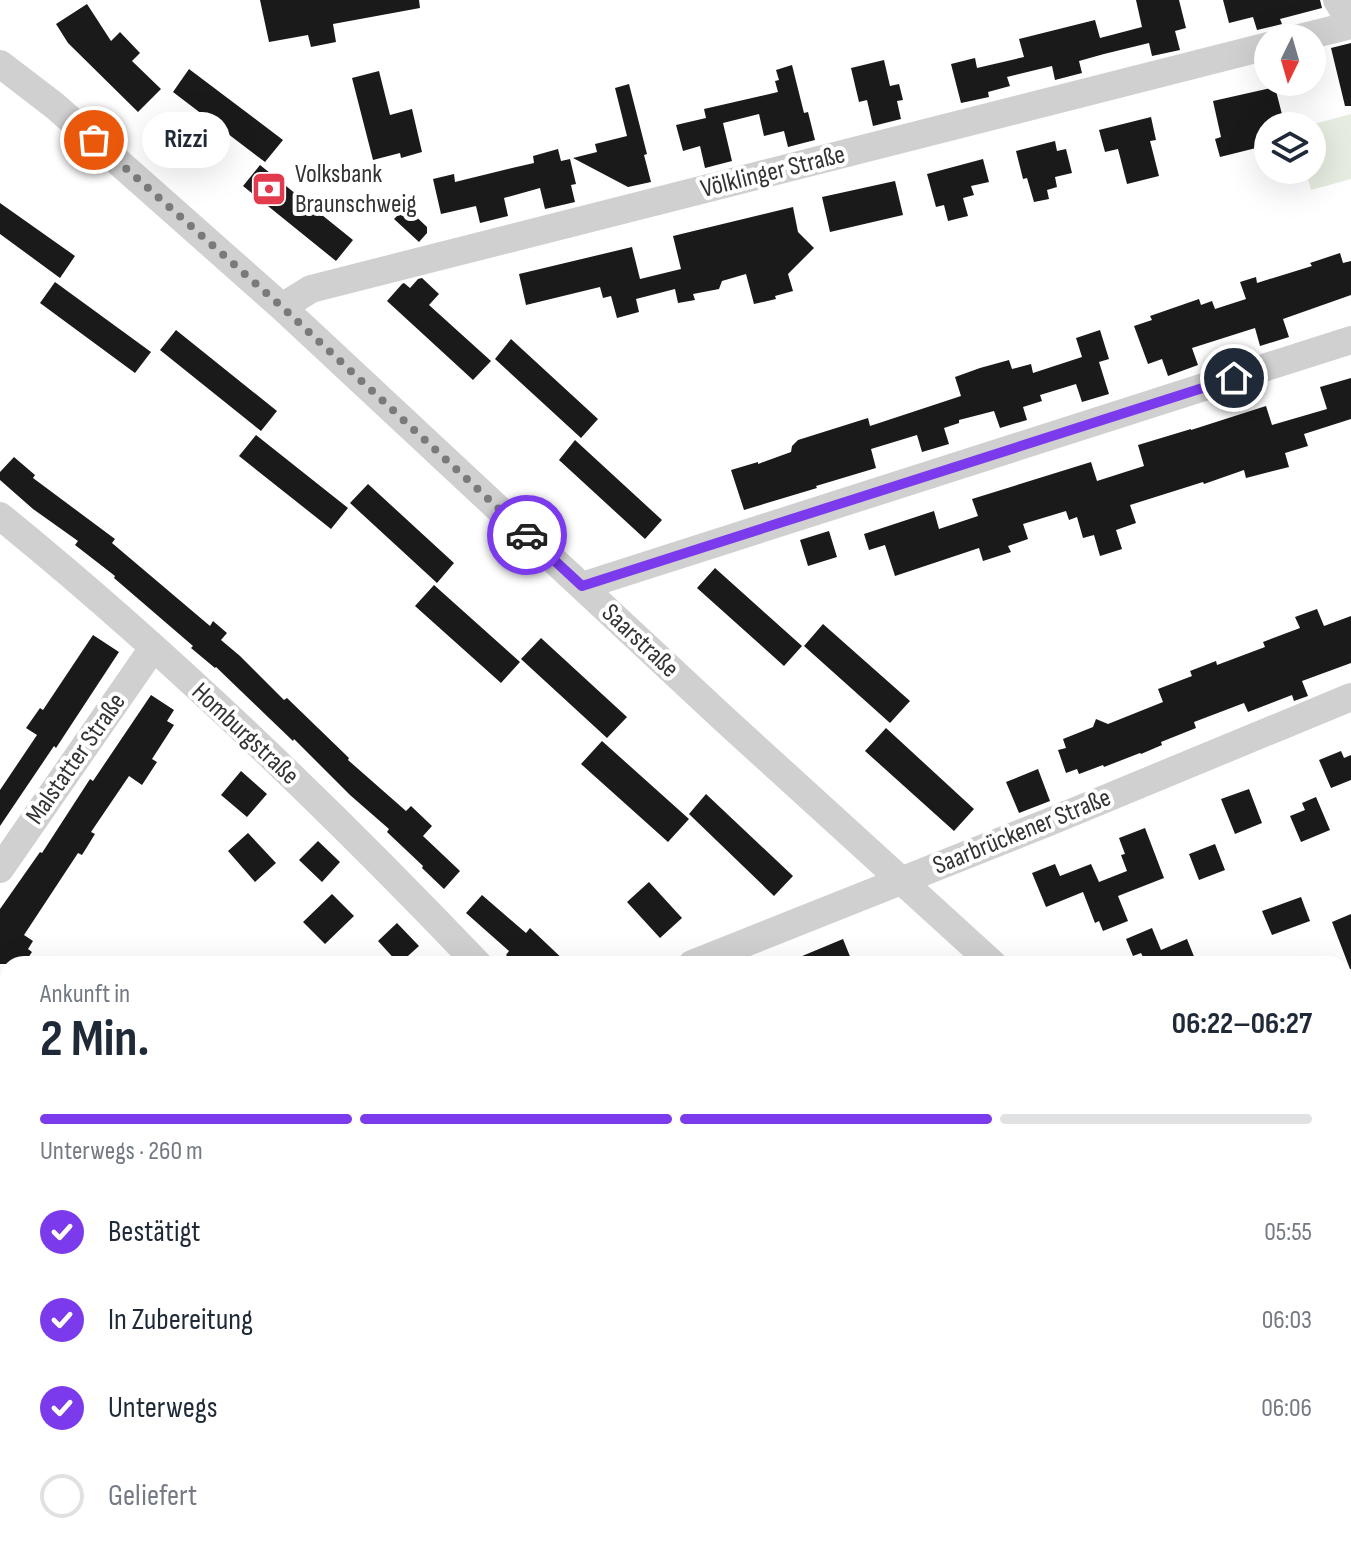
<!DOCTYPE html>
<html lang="de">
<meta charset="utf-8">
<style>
:root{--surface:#fff;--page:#f2f2f3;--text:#1f2937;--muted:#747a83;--line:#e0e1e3;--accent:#7c3aed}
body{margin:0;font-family:"Sofia Sans Condensed",sans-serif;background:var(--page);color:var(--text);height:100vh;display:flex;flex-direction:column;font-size:30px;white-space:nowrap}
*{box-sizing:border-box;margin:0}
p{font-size:26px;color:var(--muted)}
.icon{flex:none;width:44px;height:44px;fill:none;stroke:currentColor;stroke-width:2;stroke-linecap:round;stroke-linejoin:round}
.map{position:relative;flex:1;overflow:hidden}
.side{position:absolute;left:0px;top:956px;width:1352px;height:602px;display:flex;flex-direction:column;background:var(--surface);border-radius:24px 24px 0 0;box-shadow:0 8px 32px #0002}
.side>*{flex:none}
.needle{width:52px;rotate:185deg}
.buttons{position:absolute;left:1254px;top:24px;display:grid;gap:16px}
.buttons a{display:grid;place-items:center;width:72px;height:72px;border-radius:50%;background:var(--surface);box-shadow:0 8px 32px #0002;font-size:40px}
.pin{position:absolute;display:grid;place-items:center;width:68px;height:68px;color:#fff;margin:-34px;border:4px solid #fff;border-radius:50%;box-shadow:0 2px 8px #0007}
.courier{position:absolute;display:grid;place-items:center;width:80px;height:80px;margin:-40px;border:6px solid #7c3aed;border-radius:50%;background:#fff;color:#222;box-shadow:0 2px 10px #0007}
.bubble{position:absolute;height:56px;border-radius:28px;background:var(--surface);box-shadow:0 8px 32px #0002;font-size:26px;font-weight:700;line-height:56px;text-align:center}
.summary em{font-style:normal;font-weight:700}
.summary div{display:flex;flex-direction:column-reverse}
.summary{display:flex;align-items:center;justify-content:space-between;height:136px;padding:0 40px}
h1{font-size:52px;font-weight:700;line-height:60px}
.bar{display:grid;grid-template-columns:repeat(4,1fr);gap:12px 8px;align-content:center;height:96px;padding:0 40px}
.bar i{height:10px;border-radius:6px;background:var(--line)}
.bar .active{background:var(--accent)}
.bar p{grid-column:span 4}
ol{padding:0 40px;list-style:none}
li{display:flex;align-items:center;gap:24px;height:88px}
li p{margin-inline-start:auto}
li .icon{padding:8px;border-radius:50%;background:var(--accent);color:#fff;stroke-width:4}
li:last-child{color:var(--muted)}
li i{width:44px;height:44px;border:4px solid var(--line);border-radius:50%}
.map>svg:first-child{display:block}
.green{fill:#e6ecdf}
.building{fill:#1a1a1a}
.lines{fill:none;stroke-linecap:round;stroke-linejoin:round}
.minor{stroke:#d0d0d0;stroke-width:28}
.done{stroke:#7a7a7a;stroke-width:8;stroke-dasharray:0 14.4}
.route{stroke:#7c3aed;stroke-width:10}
.labels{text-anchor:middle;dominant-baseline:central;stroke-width:8;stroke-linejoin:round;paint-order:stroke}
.street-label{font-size:26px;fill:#333;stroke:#fff}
.poi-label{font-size:26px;fill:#333;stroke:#fff;text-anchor:start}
</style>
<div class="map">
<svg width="1351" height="1557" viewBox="0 0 1351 1557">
<rect width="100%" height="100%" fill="#fff"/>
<path class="green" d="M 1351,114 L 1351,179 L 1311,190 L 1306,170 L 1312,170 L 1312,126 L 1306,126 Z
M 1351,1071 L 1351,1244 L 1344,1236 L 1344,1074 Z
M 8,1342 L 8,1526 L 0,1527 L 0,1344 Z
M 1351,1365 L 1351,1557 L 978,1557 L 995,1550 L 1344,1550 L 1344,1368 Z
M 92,1550 L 506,1550 L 508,1557 L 94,1557 Z"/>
<path class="building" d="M 260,0 L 419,0 L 420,8 L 333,24 L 336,42 L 311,47 L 308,35 L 269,42 Z
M 1136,0 L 1179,0 L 1186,28 L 1175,31 L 1180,50 L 1152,56 L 1149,43 L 1104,54 L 1079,61 L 1082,73 L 1055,80 L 1052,66 L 1007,77 L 1010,86 L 988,92 L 989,97 L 961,103 L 951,64 L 975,58 L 977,68 L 1024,57 L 1019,39 L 1095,20 L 1100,38 L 1142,27 Z
M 1223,0 L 1320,0 L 1322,8 L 1280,19 L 1282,24 L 1257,30 L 1253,17 L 1229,23 Z
M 87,4 L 111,41 L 120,32 L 140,53 L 132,61 L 161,89 L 138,112 L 68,43 L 56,24 Z
M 1351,43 L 1351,106 L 1345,106 L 1331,48 Z
M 884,60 L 890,86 L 899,84 L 903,100 L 897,101 L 901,119 L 873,126 L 867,100 L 859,102 L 851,68 Z
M 792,65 L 804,113 L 808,112 L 815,140 L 788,147 L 784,131 L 764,136 L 759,114 L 723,123 L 732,161 L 705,168 L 700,146 L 683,151 L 676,125 L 706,118 L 704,109 L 778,92 L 775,81 L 779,80 L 776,70 Z
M 189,69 L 283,140 L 265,162 L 173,92 Z
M 379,71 L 390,115 L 412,109 L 422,152 L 401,158 L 400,153 L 373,160 L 352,78 Z
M 629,84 L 647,154 L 644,155 L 651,182 L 628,187 L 573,158 L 597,152 L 595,144 L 627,136 L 615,88 Z
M 1275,87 L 1285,126 L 1268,126 L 1268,145 L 1220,157 L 1215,139 L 1221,137 L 1213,101 Z
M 1151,117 L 1156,140 L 1150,141 L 1159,176 L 1127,184 L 1118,149 L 1105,152 L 1099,130 Z
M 1055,141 L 1057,151 L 1066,149 L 1072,173 L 1055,177 L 1057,187 L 1047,190 L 1049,199 L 1034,202 L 1027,178 L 1023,179 L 1016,151 Z
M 558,149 L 561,161 L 570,159 L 576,184 L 571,185 L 575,202 L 545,209 L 540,188 L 504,198 L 508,216 L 480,223 L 476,206 L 441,214 L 433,179 L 454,174 L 455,182 L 512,168 L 534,163 L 533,156 Z
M 983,159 L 989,182 L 971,186 L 974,195 L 963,198 L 968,216 L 948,221 L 944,205 L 936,207 L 927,174 Z
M 260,165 L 353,240 L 336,261 L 243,186 Z
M 895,181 L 903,215 L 830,232 L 822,197 Z
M 0,203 L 75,256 L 60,278 L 0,234 Z
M 406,207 L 427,227 L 427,233 L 419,242 L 394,219 Z
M 793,207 L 798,232 L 814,248 L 788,274 L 793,291 L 775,296 L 776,299 L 754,304 L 746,274 L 722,281 L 719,289 L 693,294 L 695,300 L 678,303 L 675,289 L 636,299 L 639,312 L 617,318 L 611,296 L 603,298 L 600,287 L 526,305 L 519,274 L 632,247 L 640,279 L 681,269 L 673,236 Z
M 1340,253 L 1343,263 L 1351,261 L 1351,295 L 1283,319 L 1289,337 L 1260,346 L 1255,328 L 1192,348 L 1198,365 L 1168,376 L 1162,359 L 1148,364 L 1134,326 L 1152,320 L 1150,316 L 1199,299 L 1201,305 L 1212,301 L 1215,309 L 1246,299 L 1240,282 L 1256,277 L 1257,283 L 1312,266 L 1310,263 Z
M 422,278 L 439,294 L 429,305 L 491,361 L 473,380 L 387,301 L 402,284 L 404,283 L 410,288 L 418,279 Z
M 55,282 L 151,352 L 135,373 L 40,303 Z
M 176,330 L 277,411 L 261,431 L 160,350 Z
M 1100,330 L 1109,359 L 1099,362 L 1109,394 L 1082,402 L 1076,384 L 1040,395 L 1042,401 L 1023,407 L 1027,420 L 1013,424 L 1000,428 L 994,411 L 959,420 L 959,423 L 944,428 L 949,444 L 922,452 L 917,435 L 871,449 L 876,468 L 816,486 L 817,488 L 744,510 L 731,470 L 758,462 L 758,464 L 791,452 L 792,446 L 798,440 L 868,418 L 870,426 L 961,396 L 955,377 L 980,368 L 1009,360 L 1012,369 L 1031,364 L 1033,373 L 1082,357 L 1076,338 Z
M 511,339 L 598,419 L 581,438 L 495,359 Z
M 1351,378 L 1351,419 L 1304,434 L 1308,446 L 1285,453 L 1289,467 L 1246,478 L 1244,470 L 1204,484 L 1203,482 L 1130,505 L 1136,523 L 1116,530 L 1122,549 L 1100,556 L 1094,535 L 1083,538 L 1077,517 L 1069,520 L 1066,511 L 1023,524 L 1028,539 L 1008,546 L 1011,552 L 983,561 L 979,548 L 895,576 L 885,545 L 869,550 L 864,534 L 934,511 L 939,529 L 978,516 L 972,499 L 1091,462 L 1097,481 L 1144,466 L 1138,445 L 1191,429 L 1191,430 L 1266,406 L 1272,425 L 1327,409 L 1320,387 Z
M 256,435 L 348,508 L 331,529 L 239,456 Z
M 575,440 L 662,520 L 645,539 L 559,460 Z
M 14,457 L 35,475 L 33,478 L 115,539 L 112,543 L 210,626 L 213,621 L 227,633 L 221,640 L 240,656 L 284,700 L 287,698 L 349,758 L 348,760 L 406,811 L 411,806 L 432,826 L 423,836 L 460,871 L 444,889 L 422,868 L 423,866 L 387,832 L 389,829 L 350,795 L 294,739 L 293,741 L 269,718 L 216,667 L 215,668 L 191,648 L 193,646 L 114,578 L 115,576 L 75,545 L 78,541 L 33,509 L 0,480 L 0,472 Z
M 368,484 L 454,563 L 437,583 L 350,503 Z
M 829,531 L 837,557 L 808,566 L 800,540 Z
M 715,568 L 802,646 L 784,666 L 697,588 Z
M 434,585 L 520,662 L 501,683 L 415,606 Z
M 1317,609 L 1324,626 L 1351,616 L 1351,663 L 1302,681 L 1308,696 L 1294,701 L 1292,695 L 1248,712 L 1244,703 L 1194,722 L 1196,728 L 1161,742 L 1162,745 L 1141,754 L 1140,753 L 1104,767 L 1103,765 L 1079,774 L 1077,769 L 1066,773 L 1058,750 L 1066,748 L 1063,739 L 1093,727 L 1096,719 L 1108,724 L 1163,702 L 1158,689 L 1192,676 L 1190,671 L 1216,661 L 1217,665 L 1265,647 L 1263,642 L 1300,628 L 1295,617 Z
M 823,624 L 910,701 L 890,723 L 804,646 Z
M 93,635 L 119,652 L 56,748 L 54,746 L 0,826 L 0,790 L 37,735 L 26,728 L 40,708 L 43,710 Z
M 541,638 L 627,717 L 607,738 L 521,659 Z
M 151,695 L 174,710 L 167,721 L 174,725 L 152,759 L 157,762 L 142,785 L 129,776 L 91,832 L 95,834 L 82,855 L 78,853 L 24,935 L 33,941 L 28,949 L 32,952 L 24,964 L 0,964 L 0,909 L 40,852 L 42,853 L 90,779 L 93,781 Z
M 886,728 L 974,809 L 954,831 L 865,751 Z
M 602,741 L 689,819 L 668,842 L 581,764 Z
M 1341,751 L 1344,758 L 1351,755 L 1351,780 L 1331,788 L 1319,760 Z
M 1038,769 L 1050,801 L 1019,813 L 1006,782 Z
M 241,771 L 267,794 L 247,817 L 221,795 Z
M 1249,789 L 1262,823 L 1235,834 L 1221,799 Z
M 706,794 L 793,876 L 774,896 L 689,814 Z
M 1316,797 L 1330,830 L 1301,842 L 1290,816 L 1305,810 L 1302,803 Z
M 1145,828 L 1164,878 L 1118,896 L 1128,921 L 1103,931 L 1099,921 L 1095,923 L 1083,892 L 1046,907 L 1032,873 L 1055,864 L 1060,876 L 1091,864 L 1099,882 L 1127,871 L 1121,855 L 1125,854 L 1119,838 Z
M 248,833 L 276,863 L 255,882 L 228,851 Z
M 318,841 L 340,862 L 322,882 L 299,860 Z
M 1215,844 L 1225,870 L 1199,880 L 1189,854 Z
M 649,882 L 682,918 L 660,938 L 627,902 Z
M 332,894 L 354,916 L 325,944 L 303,922 Z
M 482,895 L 526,933 L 530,928 L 568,964 L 515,964 L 506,955 L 509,951 L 466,913 Z
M 1301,897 L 1310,921 L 1272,935 L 1262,911 Z
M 1351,914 L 1351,969 L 1350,969 L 1332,922 Z
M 397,923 L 419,946 L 399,964 L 378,941 Z
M 1152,928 L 1161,950 L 1187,939 L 1197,964 L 1128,964 L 1143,957 L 1141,953 L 1133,956 L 1126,939 Z
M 843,939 L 853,964 L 783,964 Z"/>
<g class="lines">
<path class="minor" d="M 1337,0 L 1351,23
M 1299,38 L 1351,25
M 0,64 L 55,106 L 282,307 L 724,719 L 993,964
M 282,307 L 311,289 L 1268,46
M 0,516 C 170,654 327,806 478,964
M 582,586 L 1351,340
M 0,869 L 153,648
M 692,964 L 1049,822 L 1351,697
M 0,1158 L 8,1156
M 1344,1290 L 1351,1296
M 1344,1350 L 1351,1346
M 931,1557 L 950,1550"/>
</g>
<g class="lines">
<path class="done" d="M 94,140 L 282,307 L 527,535"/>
<path class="route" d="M 527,535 L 582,586 L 1234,378"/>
</g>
<defs>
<g id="bank-square" transform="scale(1.8)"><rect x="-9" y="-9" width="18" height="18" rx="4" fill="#e33b4e" stroke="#fff"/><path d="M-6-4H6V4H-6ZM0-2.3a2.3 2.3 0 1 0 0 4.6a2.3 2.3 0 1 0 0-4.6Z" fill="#fff"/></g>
</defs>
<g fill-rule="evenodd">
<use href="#bank-square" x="269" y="189"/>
</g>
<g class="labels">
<g class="street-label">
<text transform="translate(773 172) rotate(-14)">Völklinger Straße</text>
<text transform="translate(640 641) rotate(43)">Saarstraße</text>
<text transform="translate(245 734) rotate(43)">Homburgstraße</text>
<text transform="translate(76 759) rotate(-55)">Malstatter Straße</text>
<text transform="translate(1022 832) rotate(-22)">Saarbrückener Straße</text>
</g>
<g class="poi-label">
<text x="295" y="174">Volksbank<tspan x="295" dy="30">Braunschweig</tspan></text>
</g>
</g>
</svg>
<div class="buttons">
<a><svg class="needle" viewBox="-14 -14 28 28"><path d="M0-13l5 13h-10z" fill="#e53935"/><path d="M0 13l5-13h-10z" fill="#747a83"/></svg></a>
<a><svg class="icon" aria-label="layers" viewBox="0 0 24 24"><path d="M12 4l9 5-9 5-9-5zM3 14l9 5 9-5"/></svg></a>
</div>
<div class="pin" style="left:94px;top:140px;background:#ea580c"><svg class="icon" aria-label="bag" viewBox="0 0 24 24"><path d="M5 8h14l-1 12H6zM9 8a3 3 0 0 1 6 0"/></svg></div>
<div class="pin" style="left:1234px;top:378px;background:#1f2937"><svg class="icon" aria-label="home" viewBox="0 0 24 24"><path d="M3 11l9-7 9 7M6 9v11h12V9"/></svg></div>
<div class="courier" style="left:527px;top:535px"><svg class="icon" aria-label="car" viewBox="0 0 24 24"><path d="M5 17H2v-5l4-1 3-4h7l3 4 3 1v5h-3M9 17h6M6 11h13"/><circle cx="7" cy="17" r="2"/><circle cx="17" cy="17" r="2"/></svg></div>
<div class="bubble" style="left:142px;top:112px;width:88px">Rizzi</div>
<section class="side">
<div class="summary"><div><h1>2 Min.</h1><p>Ankunft in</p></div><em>06:22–06:27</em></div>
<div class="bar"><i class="active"></i><i class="active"></i><i class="active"></i><i></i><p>Unterwegs · 260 m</p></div>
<ol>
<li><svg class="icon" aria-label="check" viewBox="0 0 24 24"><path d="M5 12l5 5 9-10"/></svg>Bestätigt<p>05:55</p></li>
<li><svg class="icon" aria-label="check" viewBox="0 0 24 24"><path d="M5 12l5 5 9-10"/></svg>In Zubereitung<p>06:03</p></li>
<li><svg class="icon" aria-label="check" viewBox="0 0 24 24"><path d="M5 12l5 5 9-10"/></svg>Unterwegs<p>06:06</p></li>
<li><i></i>Geliefert</li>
</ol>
</section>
</div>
